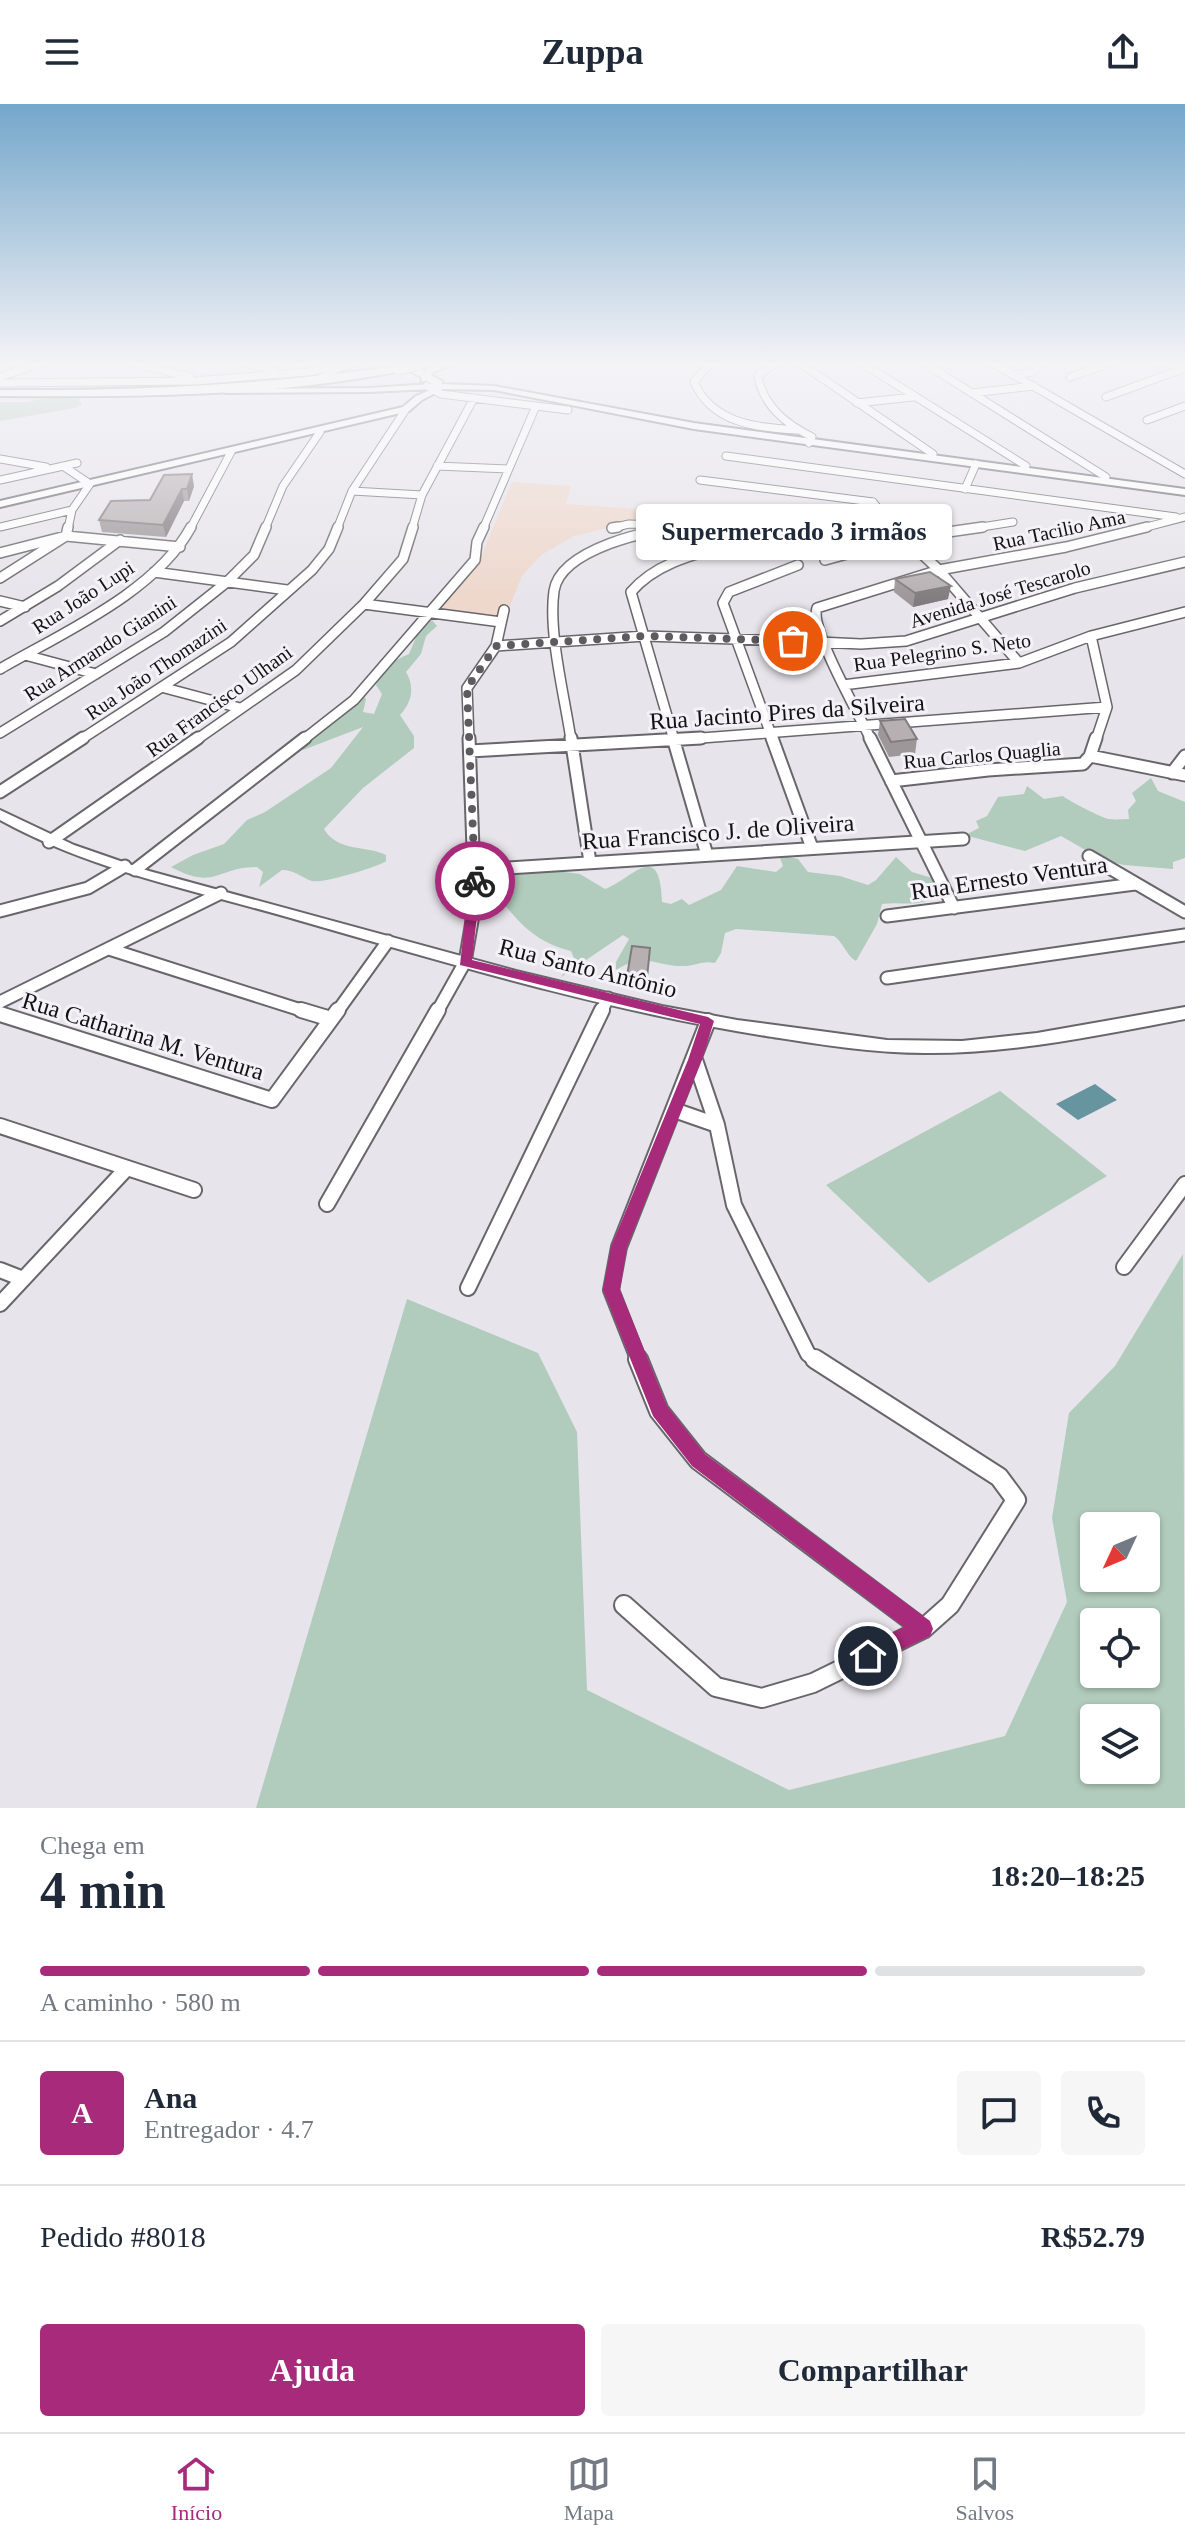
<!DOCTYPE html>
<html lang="pt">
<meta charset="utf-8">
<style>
:root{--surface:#fff;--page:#f6f6f7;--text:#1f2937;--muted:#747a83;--line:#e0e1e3;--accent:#a82a7a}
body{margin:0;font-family:"Times New Roman",serif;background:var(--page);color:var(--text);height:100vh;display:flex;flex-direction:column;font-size:30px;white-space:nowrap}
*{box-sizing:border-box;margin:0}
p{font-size:26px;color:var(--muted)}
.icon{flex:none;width:44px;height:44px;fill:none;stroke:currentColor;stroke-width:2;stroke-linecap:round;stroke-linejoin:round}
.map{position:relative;height:1704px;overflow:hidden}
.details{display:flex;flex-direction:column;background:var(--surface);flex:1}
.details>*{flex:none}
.needle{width:52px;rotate:226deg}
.fabs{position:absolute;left:1080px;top:1408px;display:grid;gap:16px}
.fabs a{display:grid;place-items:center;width:80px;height:80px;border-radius:8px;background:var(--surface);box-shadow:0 2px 6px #0004;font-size:40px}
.pin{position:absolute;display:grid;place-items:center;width:68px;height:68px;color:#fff;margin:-34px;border:4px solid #fff;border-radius:50%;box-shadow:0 2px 8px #0007}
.courier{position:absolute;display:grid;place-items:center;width:80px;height:80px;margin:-40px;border:6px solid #a82a7a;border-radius:50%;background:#fff;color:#222;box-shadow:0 2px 10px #0007}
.bubble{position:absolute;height:56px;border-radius:8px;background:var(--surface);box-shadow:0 2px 6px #0004;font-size:26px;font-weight:700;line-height:56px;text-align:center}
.summary em{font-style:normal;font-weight:700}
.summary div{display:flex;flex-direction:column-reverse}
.summary{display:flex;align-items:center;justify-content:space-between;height:136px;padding:0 40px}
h1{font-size:52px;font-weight:700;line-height:60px}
.bar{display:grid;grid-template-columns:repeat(4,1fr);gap:12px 8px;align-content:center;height:96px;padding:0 40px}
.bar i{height:10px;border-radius:6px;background:var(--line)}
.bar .selected{background:var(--accent)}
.bar p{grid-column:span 4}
.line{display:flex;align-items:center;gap:20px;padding:0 40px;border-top:2px solid var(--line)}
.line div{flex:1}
.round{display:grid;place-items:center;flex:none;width:84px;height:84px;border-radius:8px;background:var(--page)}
.primary-button{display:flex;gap:16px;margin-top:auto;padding:16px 40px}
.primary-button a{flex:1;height:92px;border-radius:8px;background:var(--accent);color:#fff;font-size:32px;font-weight:700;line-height:92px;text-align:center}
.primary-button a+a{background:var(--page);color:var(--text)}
header{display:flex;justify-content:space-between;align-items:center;height:104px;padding:0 40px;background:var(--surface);font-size:36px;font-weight:700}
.tabs{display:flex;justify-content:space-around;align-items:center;height:112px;border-top:2px solid var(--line);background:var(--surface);font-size:22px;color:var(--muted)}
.tabs a{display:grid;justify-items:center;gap:4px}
.tabs .selected{color:var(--accent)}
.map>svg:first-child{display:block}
.education{fill:#eed7cb}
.green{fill:#b1ccbc;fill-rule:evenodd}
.water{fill:#66949f}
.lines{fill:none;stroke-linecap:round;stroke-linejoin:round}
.street-far4-casing{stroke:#68666b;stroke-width:9}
.street-far3-casing{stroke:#68666b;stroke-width:12}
.street-far2-casing{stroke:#68666b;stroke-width:15}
.street-far1-casing{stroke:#68666b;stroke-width:18}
.street-casing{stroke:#68666b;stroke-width:22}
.secondary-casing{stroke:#68666b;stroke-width:4}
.primary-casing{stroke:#68666b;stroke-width:4}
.street-far4{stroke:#fff;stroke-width:7}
.street-far3{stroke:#fff;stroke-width:9}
.street-far2{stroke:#fff;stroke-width:11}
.street-far1{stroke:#fff;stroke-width:14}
.street{stroke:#fff;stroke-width:18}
.secondary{fill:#fff;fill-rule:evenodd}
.primary{fill:#fff;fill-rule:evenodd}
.primary-bridge-casing{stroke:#68666b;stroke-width:12;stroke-linecap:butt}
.primary-bridge{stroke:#fff;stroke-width:10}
.wall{fill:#9d9799}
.shaded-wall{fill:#807b7d}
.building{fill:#b7b0b2;stroke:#807b7d;stroke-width:2}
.route{fill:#a82a7a}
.done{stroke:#5d5b5f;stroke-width:8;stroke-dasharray:0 14.4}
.labels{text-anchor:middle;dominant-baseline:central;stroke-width:6;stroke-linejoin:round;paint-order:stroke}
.far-street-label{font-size:20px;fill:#121113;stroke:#f4f2f8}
.street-label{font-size:24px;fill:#121113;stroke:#f4f2f8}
</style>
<header><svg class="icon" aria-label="menu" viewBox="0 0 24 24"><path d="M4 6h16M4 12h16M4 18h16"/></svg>Zuppa<svg class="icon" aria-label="share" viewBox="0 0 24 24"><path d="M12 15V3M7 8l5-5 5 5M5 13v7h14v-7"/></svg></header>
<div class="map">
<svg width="1185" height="1704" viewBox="0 0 1185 1704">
<rect width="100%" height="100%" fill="#e7e5eb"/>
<path class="education" d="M 512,378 L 571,382 L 566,400 L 710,410 L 706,418 L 628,419 L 574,432 L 541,451 L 522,472 L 509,504 L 501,504 L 497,513 L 437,506 L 478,460 Z"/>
<path class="green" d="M 55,292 L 78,293 L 82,300 L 75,304 L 0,317 L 0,298 L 27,298 Z
M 432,516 L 437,522 L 426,532 L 421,550 L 406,568 C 415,583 412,598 400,611 L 414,632 L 414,644 L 363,684 L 324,725 C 337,748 366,741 386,751 L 386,757 C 378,763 322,780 312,777 C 300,773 295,766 282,766 L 259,783 L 263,768 L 257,763 C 216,763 216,787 171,763 L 193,751 L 224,740 L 247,716 L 265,708 L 331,664 L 363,623 L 303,646 L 303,643 L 363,591 L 366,595 L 363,608 L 374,610 L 382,590 L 376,581 C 382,563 393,557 409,550 L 419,526 Z
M 1151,674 L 1158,687 L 1185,698 L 1185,754 L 1173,758 L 1173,765 L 1124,761 L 1103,756 L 1061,732 L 1025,747 L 968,732 L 969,729 L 979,724 L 976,717 L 987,712 L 998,693 L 1024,690 L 1027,682 L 1044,695 L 1063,692 C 1067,696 1104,715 1109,715 C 1115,716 1122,715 1129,715 L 1128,706 L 1136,697 L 1132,689 Z
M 785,752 L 798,755 L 808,768 L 840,772 L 868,781 L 876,776 L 896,753 L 912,768 L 939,776 L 938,790 C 920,805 903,797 882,800 L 877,820 L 856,857 C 845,850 844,839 834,832 L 736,825 L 725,829 L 721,849 L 715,859 C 703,856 695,862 683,862 C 653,862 646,847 616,866 L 616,858 L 629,835 L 623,831 L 561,873 L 574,854 L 571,847 C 538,839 521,822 501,796 L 477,799 L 468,796 L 469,790 L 482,787 L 501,773 L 548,766 L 580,770 L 605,785 C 631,776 660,733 662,798 L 671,800 L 682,795 L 689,801 L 721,786 L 737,762 L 776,768 L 783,762 L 780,754 Z
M 1000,987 L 1107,1072 L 929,1179 L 826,1081 Z
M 1183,1150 L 1185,1704 L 256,1704 L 407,1195 L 538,1249 L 577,1328 L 587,1586 L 789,1686 L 1005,1632 L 1067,1498 L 1052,1414 L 1069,1309 L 1115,1262 ZM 1094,1422 L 1146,1422 L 1146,1474 L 1094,1474 ZM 1094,1518 L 1146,1518 L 1146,1570 L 1094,1570 ZM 1094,1614 L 1146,1614 L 1146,1666 L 1094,1666 Z"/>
<path class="water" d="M 1095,980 L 1117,996 L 1078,1016 L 1056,1000 Z"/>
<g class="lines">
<g class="street-far4-casing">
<path id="street-far4" d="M 134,259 L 190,273
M 244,259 L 275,266
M 710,259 L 694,278 C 712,319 756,324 797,326
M 775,259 L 758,272 C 763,302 786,320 812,333 L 809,339
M 800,259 L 933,350
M 862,259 L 1026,362
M 924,259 L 1106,373
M 993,259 L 1185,370
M 1161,259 L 1185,262
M 1014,271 L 1032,268 L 1044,259
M 0,273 L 40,259
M 1070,273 L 1111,259
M 0,279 L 195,277 L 306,268 L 352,260
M 427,282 L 441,290 L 568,306
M 972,289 L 1034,282
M 1106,293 L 1185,264
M 857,299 L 913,293
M 1147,316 L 1185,302
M 726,352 L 1176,413
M 0,355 L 46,363
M 63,362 L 90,380 L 72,406 L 68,425
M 437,362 L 508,365
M 0,376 L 77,359
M 700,376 L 873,398
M 965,385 L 976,360
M 352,387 L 422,391
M 873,398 L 895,425
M 0,423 L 72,406
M 612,424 L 629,420 L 660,421
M 190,425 L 231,348
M 265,425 L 283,382 L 320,328
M 337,425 L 352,387 L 406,305
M 412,425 L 422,391 L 474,294
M 483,425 L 536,302
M 672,425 L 716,421 L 754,425
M 810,425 L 888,418
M 969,425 L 1013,418
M 1139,425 L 1185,413"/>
</g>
<g class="street-far3-casing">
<path id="street-far3" d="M 733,423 L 781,427 L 834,423
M 893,423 L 939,466 L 1019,559
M 612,424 L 618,423
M 0,449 L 66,432 L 180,443
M 825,456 L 906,434 L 983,423
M 154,468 L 287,486
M 0,474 L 66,432 L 68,423
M 0,497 L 25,503
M 364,500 L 501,518
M 0,517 L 58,482 L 120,436
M 819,538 L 861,540 L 906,537 L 1075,484 L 1185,458
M 496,542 L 645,532 L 796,537
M 25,551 L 96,570
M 0,565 C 62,529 156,488 191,423
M 843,581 L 1019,559 L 1091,532
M 165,584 L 240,604
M 0,629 L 164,528 L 227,478 L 254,451 L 266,423
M 80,636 L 231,538 L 312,466 L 329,445 L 338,423
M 196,636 L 296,566 L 364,500 L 403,455 L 413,423
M 303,636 L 354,596 L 475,456 L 477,438 L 484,423
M 469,636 L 467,584 L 496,542 L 504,506
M 571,636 C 565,594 548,529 554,487 C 560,445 652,424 687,423
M 674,636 L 631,488 C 659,455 706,448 746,436
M 675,636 L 1107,603
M 773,636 L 723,499 L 729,488 L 798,461
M 871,636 C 860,612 809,524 817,504 L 939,466 L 1066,443 L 1147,423
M 1096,636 L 1107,603 L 1091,532 L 1185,508"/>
</g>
<g class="street-far2-casing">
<path id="street-far2" d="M 571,634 L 590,758
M 673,634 L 707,751
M 772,634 L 812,744
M 870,634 L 954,804
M 470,647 L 701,634
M 1090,652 L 1185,671
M 1172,669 L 1185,652
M 891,677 L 988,666 L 1083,660 L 1090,652 L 1096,634
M 0,688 L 83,634
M 49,738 L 198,634
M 1089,752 L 1185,808
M 135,766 L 305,634
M 475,766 L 963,735
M 0,807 L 88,784 L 125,762
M 887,812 L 1135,780
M 109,845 L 307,908
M 887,874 L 1185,831
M 0,898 L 221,789
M 337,908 L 388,837
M 437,908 L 465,858 L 475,799 L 469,634
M 601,908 L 608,894"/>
</g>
<g class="street-far1-casing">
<path id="street-far1" d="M 301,906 L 331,915
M 0,910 L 272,996 L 338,906
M 695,956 L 717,1021 L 734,1101 L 808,1250 L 818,1257
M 674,1006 L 717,1021
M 0,1022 L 194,1086
M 327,1100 L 438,906
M 1124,1163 L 1185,1080
M 0,1166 L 23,1175
M 468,1184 L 602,906
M 0,1200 L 127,1064
M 639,1257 L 611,1186 L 619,1143 L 708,917"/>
</g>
<g class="street-casing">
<path id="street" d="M 638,1255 L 659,1307 L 698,1356 L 923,1525
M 624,1501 L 716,1583 L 762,1594 L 813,1579 L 923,1525 L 950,1501 L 1016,1396 L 999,1373 L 815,1255"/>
</g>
<g class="secondary-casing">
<path id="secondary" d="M 348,259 L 359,259 L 314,278 L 307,276 Z
M 398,259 L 408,259 L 442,277 L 442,280 L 494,282 L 694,319 L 1185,385 L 1185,391 L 694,325 L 494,286 L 443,285 L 422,296 L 409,307 L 0,403 L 0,397 L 403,303 L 416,292 L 433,285 L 368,288 L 226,289 L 222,287 L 226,285 L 368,284 L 432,280 Z
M 0,706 L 74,741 L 149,767 L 516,867 L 662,902 L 737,916 L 887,936 L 962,937 L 1037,929 L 1185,903 L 1185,915 C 1099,931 1012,950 924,949 C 871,949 818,940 766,932 C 608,907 454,861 301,817 C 199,787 94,768 0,716 Z"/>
</g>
<g class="primary-casing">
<path id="primary" d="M 444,259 L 457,259 L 433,268 L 427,277 L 421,277 L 427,264 Z
M 398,262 L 401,267 C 270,293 133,293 0,292 L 0,286 C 134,287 266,281 398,262 Z"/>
</g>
<use href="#street-far4" class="street-far4"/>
<use href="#street-far3" class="street-far3"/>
<use href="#street-far2" class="street-far2"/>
<use href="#street-far1" class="street-far1"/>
<use href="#street" class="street"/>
<use href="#secondary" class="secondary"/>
<use href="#primary" class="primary"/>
<g class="primary-bridge-casing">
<path id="primary-bridge" d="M 398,265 L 418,261"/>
</g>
<use href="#primary-bridge" class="primary-bridge"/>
</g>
<path class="wall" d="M 164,371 L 194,382 L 189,397 L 184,397 L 166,433 L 102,428 L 99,416 L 150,396 Z
M 895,475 L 948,495 L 913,503 L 894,488 Z
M 783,536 L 818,546 L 817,555 L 786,556 L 782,545 Z
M 880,617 L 917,635 L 915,650 L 889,653 L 878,631 Z
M 649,855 L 646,884 L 627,883 L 627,872 Z"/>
<path class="shaded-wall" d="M 192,370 L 194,382 L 189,397 L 187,385 Z
M 182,385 L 184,397 L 166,433 L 163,421 Z
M 951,482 L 948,495 L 913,503 L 915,489 Z"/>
<path class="building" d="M 192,370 L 187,385 L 182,385 L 163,421 L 99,416 L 111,397 L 150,396 L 164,371 Z
M 930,468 L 951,482 L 915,489 L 895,475 Z
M 783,536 L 814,537 L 818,546 L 787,546 Z
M 905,615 L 917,635 L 891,638 L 880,617 Z
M 632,842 L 650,844 L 647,874 L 627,872 Z"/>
<linearGradient id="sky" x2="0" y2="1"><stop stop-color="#74a7cb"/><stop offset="0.52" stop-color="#f4f3f6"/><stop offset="1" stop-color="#f4f3f6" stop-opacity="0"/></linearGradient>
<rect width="1185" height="498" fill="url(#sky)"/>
<path class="route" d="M 475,774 L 481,777 L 472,856 L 708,913 L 714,917 L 702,956 L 627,1143 L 620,1186 L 667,1302 L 705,1350 L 930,1517 L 933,1525 L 930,1532 L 868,1562 L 861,1559 L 858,1552 L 861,1545 L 904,1523 L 692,1362 L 653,1312 L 603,1186 L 611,1143 L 688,956 L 700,920 L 460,861 L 469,777 Z"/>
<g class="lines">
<path class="done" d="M 475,777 L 467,584 L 496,542 L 645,532 L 793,537"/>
</g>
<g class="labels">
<g class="far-street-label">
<text transform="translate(1059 426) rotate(-12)">Rua Tacilio Ama</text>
<text transform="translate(1000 490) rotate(-17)">Avenida José Tescarolo</text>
<text transform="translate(83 493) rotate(-33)">Rua João Lupi</text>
<text transform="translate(100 544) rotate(-33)">Rua Armando Gianini</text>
<text transform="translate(942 548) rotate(-8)">Rua Pelegrino S. Neto</text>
<text transform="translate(156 565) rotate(-34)">Rua João Thomazini</text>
<text transform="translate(219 597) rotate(-36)">Rua Francisco Ulhani</text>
<text transform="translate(982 651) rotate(-5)">Rua Carlos Quaglia</text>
</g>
<g class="street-label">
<text transform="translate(787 608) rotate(-4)">Rua Jacinto Pires da Silveira</text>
<text transform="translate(718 728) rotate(-4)">Rua Francisco J. de Oliveira</text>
<text transform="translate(1009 774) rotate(-8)">Rua Ernesto Ventura</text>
<text transform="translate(588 864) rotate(14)">Rua Santo Antônio</text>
<text transform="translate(143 932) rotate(17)">Rua Catharina M. Ventura</text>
</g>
</g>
</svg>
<div class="fabs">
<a><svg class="needle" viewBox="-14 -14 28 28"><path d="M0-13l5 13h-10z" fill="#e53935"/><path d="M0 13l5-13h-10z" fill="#747a83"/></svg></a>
<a><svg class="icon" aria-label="locate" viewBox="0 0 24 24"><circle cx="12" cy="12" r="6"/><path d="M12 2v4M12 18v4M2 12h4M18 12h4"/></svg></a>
<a><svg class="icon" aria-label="layers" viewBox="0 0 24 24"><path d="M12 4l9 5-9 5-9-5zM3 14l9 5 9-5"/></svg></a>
</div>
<div class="pin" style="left:793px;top:537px;background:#ea580c"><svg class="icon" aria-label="bag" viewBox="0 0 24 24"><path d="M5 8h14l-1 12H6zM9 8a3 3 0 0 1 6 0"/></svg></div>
<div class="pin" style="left:868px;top:1552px;background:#1f2937"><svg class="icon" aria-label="home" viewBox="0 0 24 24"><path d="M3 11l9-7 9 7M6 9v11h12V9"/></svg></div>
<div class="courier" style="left:475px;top:777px"><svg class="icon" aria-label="bike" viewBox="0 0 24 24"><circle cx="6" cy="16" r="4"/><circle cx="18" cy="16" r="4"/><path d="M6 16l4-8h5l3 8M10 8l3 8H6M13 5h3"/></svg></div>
<div class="bubble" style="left:636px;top:400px;width:316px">Supermercado 3 irmãos</div>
</div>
<section class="details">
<div class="summary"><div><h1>4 min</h1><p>Chega em</p></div><em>18:20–18:25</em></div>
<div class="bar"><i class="selected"></i><i class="selected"></i><i class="selected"></i><i></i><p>A caminho · 580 m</p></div>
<div class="line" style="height:144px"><b class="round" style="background:var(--accent);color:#fff">A</b><div><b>Ana</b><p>Entregador · 4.7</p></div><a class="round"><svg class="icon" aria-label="chat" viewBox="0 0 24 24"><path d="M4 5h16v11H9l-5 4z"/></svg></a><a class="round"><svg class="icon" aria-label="phone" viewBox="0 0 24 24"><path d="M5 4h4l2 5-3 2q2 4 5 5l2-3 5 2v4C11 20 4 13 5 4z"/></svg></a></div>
<div class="line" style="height:104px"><div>Pedido #8018</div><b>R$52.79</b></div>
<div class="primary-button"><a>Ajuda</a><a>Compartilhar</a></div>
</section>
<nav class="tabs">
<a class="selected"><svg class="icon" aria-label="home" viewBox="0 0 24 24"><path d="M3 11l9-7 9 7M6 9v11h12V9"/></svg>Início</a>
<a><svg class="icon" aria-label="map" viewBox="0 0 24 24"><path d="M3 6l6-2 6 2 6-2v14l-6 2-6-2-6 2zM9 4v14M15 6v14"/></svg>Mapa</a>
<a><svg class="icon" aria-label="saved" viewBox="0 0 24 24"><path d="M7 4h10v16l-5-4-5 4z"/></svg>Salvos</a>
</nav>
